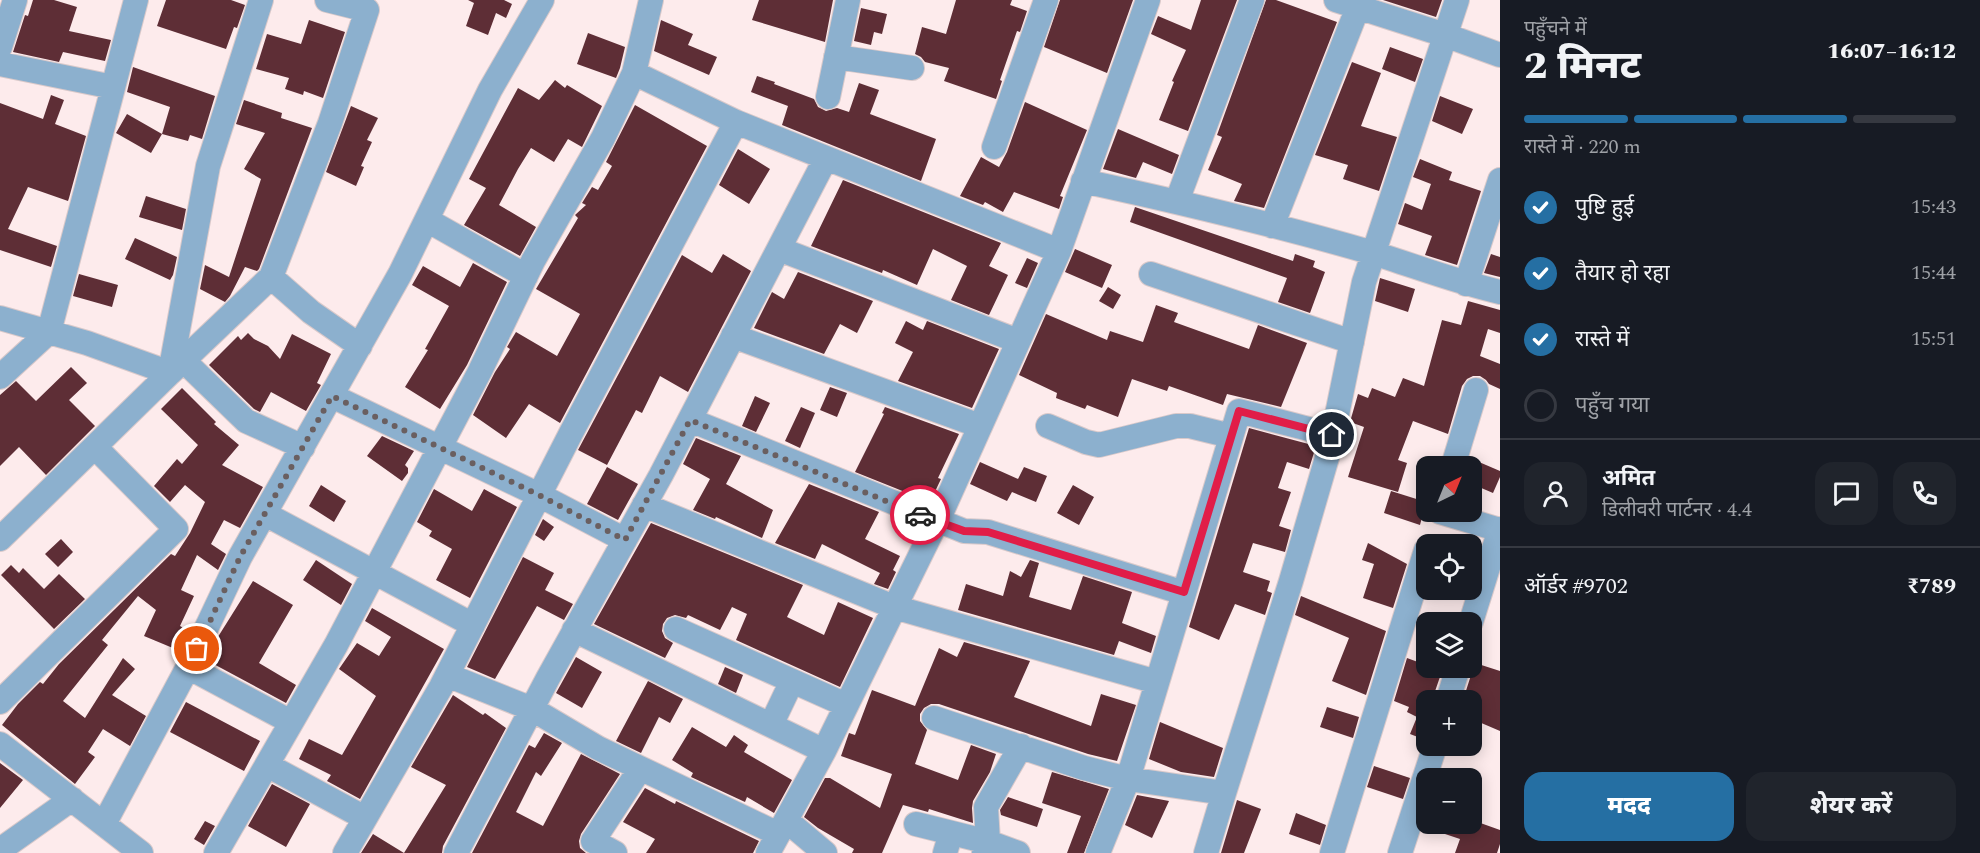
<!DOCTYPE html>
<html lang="hi">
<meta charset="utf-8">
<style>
:root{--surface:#171b24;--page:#20242c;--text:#f1f3f6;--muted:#9ea1a6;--line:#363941;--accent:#256fa3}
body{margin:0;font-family:Spectral,"Noto Sans Devanagari",serif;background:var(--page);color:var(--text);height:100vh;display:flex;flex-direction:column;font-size:22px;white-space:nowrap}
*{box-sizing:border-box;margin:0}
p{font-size:20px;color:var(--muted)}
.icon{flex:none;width:33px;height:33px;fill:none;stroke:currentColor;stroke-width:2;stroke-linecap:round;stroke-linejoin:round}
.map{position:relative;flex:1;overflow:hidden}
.panel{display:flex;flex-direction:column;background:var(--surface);width:480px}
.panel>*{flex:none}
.needle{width:39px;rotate:43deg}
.buttons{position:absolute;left:1416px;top:456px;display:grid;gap:12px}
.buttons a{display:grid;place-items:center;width:66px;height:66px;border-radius:12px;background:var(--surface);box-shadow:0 3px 15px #0003;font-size:30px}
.pin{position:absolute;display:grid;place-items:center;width:51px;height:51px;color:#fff;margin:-26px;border:3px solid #fff;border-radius:50%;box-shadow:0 2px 6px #0007}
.courier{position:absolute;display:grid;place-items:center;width:60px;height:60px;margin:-30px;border:4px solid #e11d48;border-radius:50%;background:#fff;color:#222;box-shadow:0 2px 8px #0007}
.headline em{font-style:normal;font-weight:800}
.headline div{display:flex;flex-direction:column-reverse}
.headline{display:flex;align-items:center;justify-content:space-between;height:102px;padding:0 24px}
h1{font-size:39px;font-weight:800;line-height:45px}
.bar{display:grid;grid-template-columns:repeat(4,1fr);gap:9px 6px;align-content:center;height:72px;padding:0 24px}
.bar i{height:8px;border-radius:4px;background:var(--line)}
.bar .selected{background:var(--accent)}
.bar p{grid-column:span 4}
.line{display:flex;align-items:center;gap:15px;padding:0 24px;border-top:2px solid var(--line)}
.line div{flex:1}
.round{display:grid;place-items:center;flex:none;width:63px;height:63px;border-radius:18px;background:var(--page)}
ol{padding:0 24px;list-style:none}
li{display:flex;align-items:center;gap:18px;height:66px}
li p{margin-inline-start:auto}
li .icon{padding:6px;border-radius:50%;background:var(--accent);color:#fff;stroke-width:4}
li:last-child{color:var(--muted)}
li i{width:33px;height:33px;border:3px solid var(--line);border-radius:50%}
.button{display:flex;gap:12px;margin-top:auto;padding:12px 24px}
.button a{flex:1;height:69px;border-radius:18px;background:var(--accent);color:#fff;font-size:24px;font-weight:800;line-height:69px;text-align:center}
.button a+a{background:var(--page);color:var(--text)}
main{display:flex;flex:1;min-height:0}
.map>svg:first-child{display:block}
.building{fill:#5e2e36}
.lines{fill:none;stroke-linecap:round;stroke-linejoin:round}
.minor-casing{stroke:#d9c9ca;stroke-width:26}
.minor{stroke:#8cb0ce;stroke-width:24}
.done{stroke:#6a5f60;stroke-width:6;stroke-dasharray:0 10.8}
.route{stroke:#e11d48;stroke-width:8}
</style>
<main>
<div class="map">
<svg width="1500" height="853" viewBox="0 0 1500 853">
<rect width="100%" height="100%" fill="#fdebec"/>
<path class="building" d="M 33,0 L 54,0 L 77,7 L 69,31 L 111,40 L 105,61 L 63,52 L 59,62 L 13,52 L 25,15 L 28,16 Z
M 166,0 L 231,0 L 245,5 L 237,28 L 234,27 L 226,49 L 157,26 Z
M 468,0 L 504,0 L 512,4 L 506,18 L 496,13 L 488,35 L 466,26 L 474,3 Z
M 759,0 L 833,0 L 825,42 L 752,20 Z
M 956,0 L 1012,0 L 1010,5 L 1027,11 L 1020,32 L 1017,31 L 1000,80 L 1002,81 L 996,99 L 944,81 L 949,68 L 925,62 L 921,57 L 915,54 L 922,27 L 946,34 Z
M 1060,0 L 1133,0 L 1107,73 L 1044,47 Z
M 1201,0 L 1237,0 L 1188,131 L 1159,120 L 1174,82 L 1172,81 L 1186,50 L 1151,34 L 1158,16 L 1191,30 Z
M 1266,0 L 1276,0 L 1337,22 L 1264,208 L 1234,201 L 1242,184 L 1208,170 L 1222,137 L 1217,135 Z
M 1383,0 L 1442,0 L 1436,17 Z
M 861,8 L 887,14 L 882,34 L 874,32 L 871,45 L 854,41 Z
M 309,20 L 345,32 L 323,98 L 304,91 L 303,95 L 285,89 L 289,78 L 256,69 L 267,34 L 301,44 Z
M 661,20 L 693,34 L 688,45 L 717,57 L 709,75 L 654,51 Z
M 588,33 L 625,47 L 620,68 L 616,78 L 577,64 Z
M 1390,47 L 1423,59 L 1415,82 L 1382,69 Z
M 1352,62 L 1381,73 L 1361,126 L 1397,137 L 1379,191 L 1343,179 L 1348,165 L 1315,155 Z
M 133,67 L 215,96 L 202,139 L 190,135 L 188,141 L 162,134 L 170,107 L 127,92 Z
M 757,76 L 775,82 L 774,84 L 814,99 L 818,107 L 826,111 L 837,108 L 849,112 L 859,83 L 879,90 L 870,114 L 936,139 L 921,181 L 782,125 L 788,106 L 751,92 Z
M 555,80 L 565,88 L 567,85 L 602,106 L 582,147 L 568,139 L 554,162 L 531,148 L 518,169 L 499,205 L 536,227 L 520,256 L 464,225 L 486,188 L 469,179 L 518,88 L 539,100 Z
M 51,95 L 64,100 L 55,124 L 86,136 L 69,198 L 68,201 L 28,187 L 8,229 L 57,246 L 51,267 L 0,250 L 0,103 L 43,119 Z
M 1440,96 L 1473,109 L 1462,134 L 1432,121 Z
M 244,100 L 282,113 L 281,118 L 312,128 L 259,269 L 257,271 L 245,267 L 230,296 L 225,302 L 200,289 L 205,265 L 229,277 L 261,179 L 244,169 L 265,133 L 236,124 Z
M 1025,102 L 1087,130 L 1060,196 L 1063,197 L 1059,209 L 1014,192 L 1003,212 L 985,202 L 983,205 L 960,196 L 981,157 L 999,167 L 1007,152 Z
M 635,105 L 707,146 L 560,423 L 529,404 L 506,438 L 473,415 L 495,372 L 510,349 L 507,347 L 516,332 L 557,356 L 580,314 L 536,289 L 578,218 L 575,215 L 586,205 L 582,203 L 592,187 L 598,190 L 612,166 L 606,162 Z
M 351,106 L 378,118 L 367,140 L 372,142 L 361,166 L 364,167 L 356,186 L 326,172 Z
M 127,114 L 162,134 L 151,153 L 116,133 Z
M 1118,129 L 1179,155 L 1172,174 L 1143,162 L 1136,178 L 1103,169 Z
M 738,149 L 770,169 L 749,204 L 719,185 Z
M 1420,159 L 1452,172 L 1449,180 L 1481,191 L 1457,265 L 1425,255 L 1432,236 L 1398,224 L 1405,203 L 1422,210 L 1431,184 L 1413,177 Z
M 843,180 L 1001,243 L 989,266 L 1008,275 L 989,315 L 951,300 L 967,266 L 933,249 L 917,285 L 883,270 L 882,273 L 811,246 Z
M 146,196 L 186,209 L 182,230 L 139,217 Z
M 1135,207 L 1293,261 L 1295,254 L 1315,261 L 1313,267 L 1325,272 L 1310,313 L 1278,302 L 1287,278 L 1130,222 Z
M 135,238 L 177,257 L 173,275 L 170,280 L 125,259 Z
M 1075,249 L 1112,265 L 1102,288 L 1065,272 Z
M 723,254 L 751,271 L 688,392 L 660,376 L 642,413 L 636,410 L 607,465 L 578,450 L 682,255 L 712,273 Z
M 1491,254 L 1500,257 L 1500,277 L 1484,273 Z
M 1027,258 L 1038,263 L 1027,288 L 1015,283 Z
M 473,263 L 507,282 L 467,365 L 440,409 L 405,387 L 428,350 L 425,349 L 449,306 L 412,285 L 423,266 L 460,287 Z
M 798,272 L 873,301 L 857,333 L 840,324 L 824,354 L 754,328 L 772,292 L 784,299 Z
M 79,274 L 118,285 L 112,307 L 73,296 Z
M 1380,278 L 1415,289 L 1408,312 L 1375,301 Z
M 1108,287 L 1121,295 L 1113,309 L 1099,301 Z
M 1468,301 L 1500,310 L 1500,333 L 1488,329 L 1480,356 L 1500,364 L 1500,389 L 1489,384 L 1486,380 L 1480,376 L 1473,376 L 1467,379 L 1462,386 L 1448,434 L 1413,421 L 1398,460 L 1407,463 L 1398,492 L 1348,477 L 1364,427 L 1350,422 L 1358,394 L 1368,398 L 1372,388 L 1395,397 L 1403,378 L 1424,386 L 1442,320 L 1461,325 Z
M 1156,305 L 1178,313 L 1174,322 L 1249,349 L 1258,325 L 1307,343 L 1281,407 L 1227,394 L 1223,405 L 1169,386 L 1167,391 L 1132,379 L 1118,417 L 1087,405 L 1085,409 L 1056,398 L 1057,393 L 1019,375 L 1046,314 L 1107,340 L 1110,331 L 1143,342 Z
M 906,321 L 923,330 L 927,321 L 999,349 L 972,408 L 898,381 L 913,352 L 895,343 Z
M 248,333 L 254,339 L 268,346 L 280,359 L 292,334 L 331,354 L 317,383 L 321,385 L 306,411 L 271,392 L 260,412 L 254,409 L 209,365 L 238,336 L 241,340 Z
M 71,367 L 87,383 L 69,400 L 95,426 L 46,475 L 19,447 L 0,466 L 0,395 L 16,381 L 36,401 Z
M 830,387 L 847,393 L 837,417 L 820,410 Z
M 182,388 L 216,422 L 214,424 L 239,445 L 222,465 L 263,487 L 240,528 L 224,520 L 211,544 L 226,554 L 218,570 L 197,555 L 181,590 L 194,596 L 180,626 L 189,631 L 180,651 L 144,636 L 156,610 L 138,596 L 102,640 L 108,645 L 63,701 L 85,718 L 123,658 L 135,669 L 112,695 L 146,716 L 130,746 L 103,729 L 88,752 L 95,757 L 75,784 L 2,725 L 18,704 L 40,682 L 43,684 L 59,664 L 171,554 L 175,556 L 190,533 L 205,502 L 185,485 L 170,502 L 154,486 L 177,459 L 182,464 L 198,445 L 161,409 Z
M 755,396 L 770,403 L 756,432 L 742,426 Z
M 801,407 L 815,413 L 800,448 L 785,441 Z
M 885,407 L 959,434 L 938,478 L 941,479 L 930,502 L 855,472 L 884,414 L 882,413 Z
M 1249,428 L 1316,446 L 1309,469 L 1287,462 L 1278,488 L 1291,492 L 1279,526 L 1291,530 L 1285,552 L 1253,543 L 1243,572 L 1270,581 L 1267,591 L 1272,593 L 1265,615 L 1235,604 L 1219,640 L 1189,627 Z
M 382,436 L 414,451 L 405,465 L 408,468 L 408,473 L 402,481 L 367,456 Z
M 696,438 L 741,456 L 726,484 L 773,510 L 762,538 L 716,517 L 715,519 L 693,510 L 710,479 L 683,464 Z
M 1472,459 L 1500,471 L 1500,477 L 1493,493 L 1472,484 Z
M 980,462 L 1018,479 L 1024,467 L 1047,476 L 1036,502 L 1012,492 L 1007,501 L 970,484 Z
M 607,467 L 638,484 L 618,520 L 587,504 Z
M 809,484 L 879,512 L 865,539 L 900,556 L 893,570 L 896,572 L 888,589 L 874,584 L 880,573 L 822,544 L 815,559 L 775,543 Z
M 321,485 L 346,501 L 334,522 L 309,506 Z
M 1073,485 L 1094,497 L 1079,525 L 1057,513 Z
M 434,489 L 472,511 L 484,489 L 517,507 L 470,598 L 436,580 L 452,549 L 429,536 L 432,531 L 417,522 Z
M 1391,491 L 1426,502 L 1420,525 L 1384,513 Z
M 543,519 L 554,527 L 544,541 L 535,535 Z
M 651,523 L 803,585 L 787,617 L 824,635 L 838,602 L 873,618 L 840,687 L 736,640 L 747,614 L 732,607 L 720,630 L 688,615 L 686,618 L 675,615 L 667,618 L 663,624 L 662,631 L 665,638 L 673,643 L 665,658 L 594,624 Z
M 61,539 L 73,552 L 58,567 L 45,554 Z
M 1368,543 L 1407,564 L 1393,608 L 1363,598 L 1374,564 L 1362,560 Z
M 523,557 L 554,573 L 545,590 L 573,604 L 564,620 L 537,606 L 495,679 L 467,667 Z
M 316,560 L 352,584 L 341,605 L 303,580 Z
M 1030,560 L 1039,563 L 1029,597 L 1071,610 L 1083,576 L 1132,592 L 1122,623 L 1156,636 L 1151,653 L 1119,641 L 1114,655 L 958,610 L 966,584 L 1003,596 L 1010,571 L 1021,577 Z
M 11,565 L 19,573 L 23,568 L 44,589 L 59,574 L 85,599 L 54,629 L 1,575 Z
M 253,581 L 293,605 L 259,663 L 296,685 L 286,703 L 208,661 L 216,640 Z
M 1301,596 L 1386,631 L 1366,695 L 1332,681 L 1349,638 L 1295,615 Z
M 372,608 L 444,649 L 360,799 L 327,781 L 331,775 L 299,759 L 309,739 L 342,755 L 376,696 L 339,669 L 357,643 L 379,656 L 391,637 L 365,621 Z
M 964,642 L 1030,661 L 1014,697 L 1091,726 L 1101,694 L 1136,705 L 1117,761 L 1088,754 L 939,704 L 931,704 L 924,708 L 920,714 L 920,721 L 927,730 L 915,764 L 958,780 L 971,745 L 996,754 L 990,772 L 973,801 L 972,808 L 973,823 L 929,809 L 928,812 L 903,805 L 882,853 L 852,853 L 854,849 L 818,828 L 804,817 L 825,778 L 830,778 L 880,808 L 892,774 L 841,756 L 849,733 L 855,735 L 872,690 L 915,706 L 939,648 L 957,657 Z
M 576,657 L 602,672 L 582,708 L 556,693 Z
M 1407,658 L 1426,665 L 1426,668 L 1442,671 L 1432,700 L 1426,700 L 1426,731 L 1423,739 L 1410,734 L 1417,717 L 1407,712 L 1409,707 L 1394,701 Z
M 1472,662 L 1500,671 L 1500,731 L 1472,719 L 1472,700 L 1463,700 L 1472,672 Z
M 725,667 L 743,675 L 736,693 L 718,684 Z
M 648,681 L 683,699 L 670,723 L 659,717 L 641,753 L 616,741 Z
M 453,695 L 483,715 L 485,713 L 506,728 L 443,846 L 442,853 L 361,853 L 373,834 L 404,853 L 446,785 L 411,767 Z
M 186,702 L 260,741 L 244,771 L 170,732 Z
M 1327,707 L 1359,717 L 1353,738 L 1320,727 Z
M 1160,722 L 1223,748 L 1214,777 L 1181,772 L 1149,759 Z
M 692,727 L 726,747 L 734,735 L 748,745 L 744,752 L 792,780 L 774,813 L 747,797 L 745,802 L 691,777 L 693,773 L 672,760 Z
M 544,733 L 562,743 L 541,776 L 536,772 L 516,812 L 543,826 L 581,754 L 620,774 L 581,834 L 579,841 L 580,848 L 586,853 L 472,853 L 529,745 L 535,748 Z
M 0,763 L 23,780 L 0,808 Z
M 1374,766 L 1410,778 L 1403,799 L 1367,787 Z
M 1052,772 L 1109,789 L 1084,853 L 1067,853 L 1081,816 L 1042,803 Z
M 272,784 L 310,804 L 286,847 L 248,826 Z
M 645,788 L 675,804 L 676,801 L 759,841 L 753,853 L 646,853 L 655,839 L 623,822 Z
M 1137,795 L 1169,801 L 1152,838 L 1125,825 Z
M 1008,797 L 1043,809 L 1037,827 L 1001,815 L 1000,810 Z
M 1237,800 L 1261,809 L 1244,853 L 1221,853 Z
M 1296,813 L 1326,825 L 1320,845 L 1289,834 Z
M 1472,820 L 1500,830 L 1500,844 L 1497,853 L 1455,853 L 1460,839 L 1424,827 L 1425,824 L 1472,824 Z
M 205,821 L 215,826 L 204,845 L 194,839 Z"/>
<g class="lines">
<g class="minor-casing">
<path id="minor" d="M 1336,0 L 1445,35 L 1500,55
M 0,47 L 15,0
M 836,57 L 912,68
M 0,64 L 113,87
M 828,97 L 848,0
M 736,122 L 1059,251
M 994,147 L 1046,0
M 1083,181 C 1180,202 1277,225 1373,253 C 1415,266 1456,282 1500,292
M 1177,201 L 1252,0
M 427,220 L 526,276
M 1272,226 L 1358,7
M 779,249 L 1018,341
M 1151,274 L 1352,342
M 271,277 L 311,312 L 360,346
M 1466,284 L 1500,180
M 0,318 L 87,343 L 170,373 L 271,277 L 330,123 L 367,10 L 327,0
M 733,336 L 980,426
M 183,360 L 246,421 L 303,447
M 0,377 L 49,332 L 136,0
M 332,396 L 539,495 L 625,540
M 690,420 L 964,531 L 988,532 L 1184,593
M 1048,426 L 1086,442 L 1099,445 L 1176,426 L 1190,426 L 1231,436
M 1453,466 L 1476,390
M 644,505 L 894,607 L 1157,682
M 1440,512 L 1500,530
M 265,514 L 473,625
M 0,539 L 170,373 L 208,166 L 261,0
M 1471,622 L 1500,529
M 676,629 L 846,705
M 574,630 L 824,751
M 188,667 L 291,722
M 447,675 L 532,709 L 598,748 L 778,834
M 1448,700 L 1458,668
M 0,702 L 176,529 L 95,447
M 934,718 L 1084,768 L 1128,779 L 1224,793
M 771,725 L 792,681
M 0,744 L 141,853
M 267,765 L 365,818
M 786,820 L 825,853
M 104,824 L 188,667 L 240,557 L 400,274 L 490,90 L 542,0
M 916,824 L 988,842 L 1018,853
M 0,850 L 72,799
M 216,853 L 336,645 L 480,371 L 533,261 L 603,138 L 634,73
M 345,853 L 441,687 L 571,433 L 736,122 L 634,73 L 651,0
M 456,853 L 548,678 L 661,475 L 826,158
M 615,853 L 593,841 L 640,769
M 768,853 L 824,751 L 943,509 L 1059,251 L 1148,0
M 945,853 L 951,833
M 984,853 L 988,842 L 986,807 L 1021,746
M 1098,853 L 1128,779 L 1239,411 L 1332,435
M 1206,853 L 1224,793 L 1291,581 L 1331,444 L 1364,282 L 1457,0
M 1332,853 L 1426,550
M 1400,853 L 1435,746"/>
</g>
<use href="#minor" class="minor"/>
</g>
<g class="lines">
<path class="done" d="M 197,649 L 240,557 L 332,396 L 539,495 L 625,540 L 690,420 L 920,515"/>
<path class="route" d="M 920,515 L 964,531 L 988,532 L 1184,592 L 1239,411 L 1332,435"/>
</g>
</svg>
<div class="buttons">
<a><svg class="needle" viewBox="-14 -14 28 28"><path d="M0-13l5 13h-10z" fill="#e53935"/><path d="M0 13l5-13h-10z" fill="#9ea1a6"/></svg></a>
<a><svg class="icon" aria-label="locate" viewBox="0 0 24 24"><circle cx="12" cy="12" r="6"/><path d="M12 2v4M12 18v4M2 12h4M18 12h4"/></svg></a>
<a><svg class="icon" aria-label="layers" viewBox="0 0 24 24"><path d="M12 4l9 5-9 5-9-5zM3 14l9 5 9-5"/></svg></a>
<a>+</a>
<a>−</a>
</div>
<div class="pin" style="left:197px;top:649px;background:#ea580c"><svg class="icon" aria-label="bag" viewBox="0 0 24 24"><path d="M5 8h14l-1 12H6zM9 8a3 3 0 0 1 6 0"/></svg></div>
<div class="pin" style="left:1332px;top:435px;background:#1f2937"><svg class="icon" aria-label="home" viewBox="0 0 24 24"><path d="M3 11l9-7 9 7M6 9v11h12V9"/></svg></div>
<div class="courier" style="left:920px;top:515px"><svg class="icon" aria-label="car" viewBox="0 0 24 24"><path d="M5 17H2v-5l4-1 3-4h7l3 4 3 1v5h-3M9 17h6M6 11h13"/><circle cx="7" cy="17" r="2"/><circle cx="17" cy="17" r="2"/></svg></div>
</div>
<section class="panel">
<div class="headline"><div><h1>2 मिनट</h1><p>पहुँचने में</p></div><em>16:07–16:12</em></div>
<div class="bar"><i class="selected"></i><i class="selected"></i><i class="selected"></i><i></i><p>रास्ते में · 220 m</p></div>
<ol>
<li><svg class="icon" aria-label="check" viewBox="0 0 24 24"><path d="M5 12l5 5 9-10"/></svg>पुष्टि हुई<p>15:43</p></li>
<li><svg class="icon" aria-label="check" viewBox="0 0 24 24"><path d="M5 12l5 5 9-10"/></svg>तैयार हो रहा<p>15:44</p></li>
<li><svg class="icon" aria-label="check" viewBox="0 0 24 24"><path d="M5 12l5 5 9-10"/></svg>रास्ते में<p>15:51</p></li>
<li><i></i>पहुँच गया</li>
</ol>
<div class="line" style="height:108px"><a class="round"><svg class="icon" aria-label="person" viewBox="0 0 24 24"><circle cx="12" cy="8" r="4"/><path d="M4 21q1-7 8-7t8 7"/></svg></a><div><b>अमित</b><p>डिलीवरी पार्टनर · 4.4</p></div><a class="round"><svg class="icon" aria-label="chat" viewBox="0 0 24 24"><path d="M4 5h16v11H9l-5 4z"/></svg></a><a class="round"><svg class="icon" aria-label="phone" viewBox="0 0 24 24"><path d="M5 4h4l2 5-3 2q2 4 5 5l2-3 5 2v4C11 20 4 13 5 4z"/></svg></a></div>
<div class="line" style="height:78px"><div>ऑर्डर #9702</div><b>₹789</b></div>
<div class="button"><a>मदद</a><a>शेयर करें</a></div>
</section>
</main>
